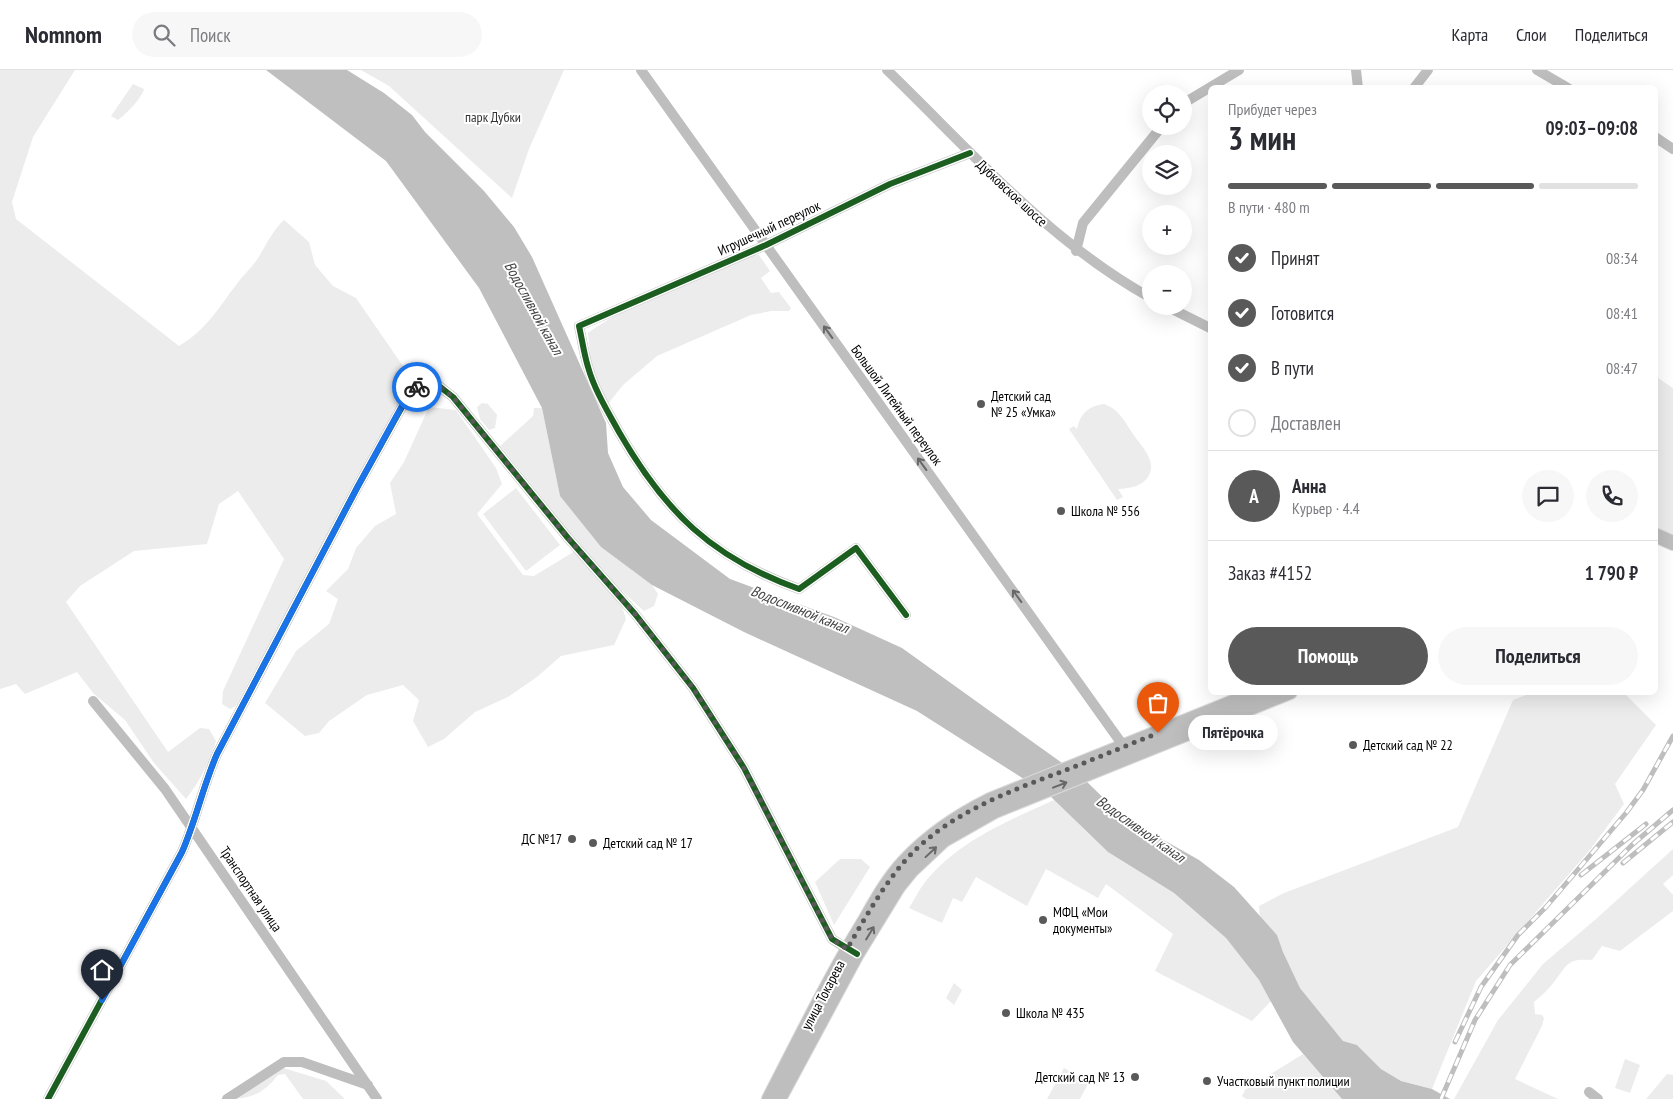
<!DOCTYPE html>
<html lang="ru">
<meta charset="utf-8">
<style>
:root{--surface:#fff;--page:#f7f7f7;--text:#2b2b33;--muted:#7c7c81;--line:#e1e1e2;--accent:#595959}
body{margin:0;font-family:"PT Sans Narrow",sans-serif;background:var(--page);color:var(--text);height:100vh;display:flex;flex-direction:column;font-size:19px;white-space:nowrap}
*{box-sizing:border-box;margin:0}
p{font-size:16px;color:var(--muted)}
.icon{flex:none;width:28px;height:28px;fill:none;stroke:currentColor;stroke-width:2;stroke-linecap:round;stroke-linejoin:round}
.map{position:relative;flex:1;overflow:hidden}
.panel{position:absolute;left:1208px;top:15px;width:450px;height:610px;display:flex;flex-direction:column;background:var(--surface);border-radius:8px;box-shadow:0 5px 20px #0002}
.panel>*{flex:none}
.tools{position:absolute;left:1142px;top:15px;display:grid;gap:10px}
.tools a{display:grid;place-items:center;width:50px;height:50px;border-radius:50%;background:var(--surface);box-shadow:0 5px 20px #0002;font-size:25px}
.pin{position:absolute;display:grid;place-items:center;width:42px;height:42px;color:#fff;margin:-51px -21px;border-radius:50% 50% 50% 0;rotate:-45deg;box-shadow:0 0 5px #0007}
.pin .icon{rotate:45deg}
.courier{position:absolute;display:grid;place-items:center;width:50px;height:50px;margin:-25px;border:4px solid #1a73e8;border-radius:50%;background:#fff;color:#222;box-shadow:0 1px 6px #0007}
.bubble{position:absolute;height:35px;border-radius:18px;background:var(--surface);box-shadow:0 5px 20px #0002;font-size:16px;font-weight:600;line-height:35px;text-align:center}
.headline em{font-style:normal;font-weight:600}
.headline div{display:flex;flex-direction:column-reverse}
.headline{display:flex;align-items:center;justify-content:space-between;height:85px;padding:0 20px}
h1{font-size:32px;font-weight:600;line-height:38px}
.bar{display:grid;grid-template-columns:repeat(4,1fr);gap:8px 5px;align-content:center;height:60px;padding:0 20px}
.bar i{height:6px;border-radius:4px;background:var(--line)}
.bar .selected{background:var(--accent)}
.bar p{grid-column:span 4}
.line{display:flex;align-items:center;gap:12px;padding:0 20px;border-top:1px solid var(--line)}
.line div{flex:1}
.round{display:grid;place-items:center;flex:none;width:52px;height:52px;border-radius:26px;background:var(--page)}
ol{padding:0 20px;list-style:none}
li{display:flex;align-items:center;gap:15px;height:55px}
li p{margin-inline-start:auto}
li .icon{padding:5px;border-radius:50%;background:var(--accent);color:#fff;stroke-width:4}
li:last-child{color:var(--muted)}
li i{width:28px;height:28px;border:2px solid var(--line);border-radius:50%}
.action{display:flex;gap:10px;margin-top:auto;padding:10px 20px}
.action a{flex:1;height:58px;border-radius:30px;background:var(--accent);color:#fff;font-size:20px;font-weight:600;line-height:58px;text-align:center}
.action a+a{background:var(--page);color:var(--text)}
header{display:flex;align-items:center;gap:30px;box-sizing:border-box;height:70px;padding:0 25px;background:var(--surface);border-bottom:1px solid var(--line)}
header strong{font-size:24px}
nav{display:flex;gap:28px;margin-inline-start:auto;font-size:18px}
.search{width:350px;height:45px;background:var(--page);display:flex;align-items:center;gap:12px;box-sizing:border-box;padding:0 18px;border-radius:28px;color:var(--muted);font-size:19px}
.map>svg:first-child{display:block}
.green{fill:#ececec}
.water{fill:#bfbfbf}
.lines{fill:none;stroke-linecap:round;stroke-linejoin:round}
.major-casing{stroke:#dbdbdb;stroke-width:16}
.minor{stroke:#bebebe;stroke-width:10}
.major{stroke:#bebebe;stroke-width:14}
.rail-casing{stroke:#bebebe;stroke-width:5}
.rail{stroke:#fff;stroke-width:3;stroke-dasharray:9;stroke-linecap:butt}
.cycleway-casing{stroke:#fff;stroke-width:9}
.cycleway{stroke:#1b5e20;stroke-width:6}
.oneway{stroke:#686868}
.done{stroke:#595959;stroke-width:5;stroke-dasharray:0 9}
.route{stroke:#1a73e8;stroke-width:6}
.poi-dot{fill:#595959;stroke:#fff;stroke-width:2}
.labels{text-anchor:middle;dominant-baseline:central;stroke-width:4;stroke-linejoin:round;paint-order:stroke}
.park-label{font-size:14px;fill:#333;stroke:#fff}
.street-label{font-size:14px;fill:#000;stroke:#fff}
.poi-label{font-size:14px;fill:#000;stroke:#fff;text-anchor:start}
.water-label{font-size:15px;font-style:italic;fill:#444;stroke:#fff}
</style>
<header>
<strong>Nomnom</strong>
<div class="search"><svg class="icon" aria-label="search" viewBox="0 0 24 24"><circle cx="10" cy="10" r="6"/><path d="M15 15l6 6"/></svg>Поиск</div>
<nav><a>Карта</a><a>Слои</a><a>Поделиться</a></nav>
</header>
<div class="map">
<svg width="1673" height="1029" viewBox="0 0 1673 1029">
<rect width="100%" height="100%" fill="#fff"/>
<path class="green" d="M 0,0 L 75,0 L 33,67 L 12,132 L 16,149 L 179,276 C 207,259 217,240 236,215 C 243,205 252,198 258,188 C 267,174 272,161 284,150 L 309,172 L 315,195 L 333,216 L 356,228 L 412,309 L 236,636 L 230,639 L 222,634 L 223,621 L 284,489 L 238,421 L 219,434 L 207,474 L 134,481 L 80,516 L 66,532 L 168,682 L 200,658 L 209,659 L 216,671 C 209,693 200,711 186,729 L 154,693 L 125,650 L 94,624 L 77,602 L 25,624 L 16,614 L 0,619 Z
M 361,0 L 564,0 L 529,79 L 512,128 L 389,16 Z
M 133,14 L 144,19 C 141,29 127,43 118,50 L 111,46 Z
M 751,185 L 759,185 L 770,201 L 761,208 L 771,223 L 779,222 L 791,238 L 789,241 L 771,241 L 751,245 L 657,286 L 623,315 L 608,334 L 591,295 L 588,263 C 635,229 698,208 751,185 Z
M 1655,306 L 1673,318 L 1673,469 L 1655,460 Z
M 482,333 L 488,334 L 497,345 L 495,358 L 489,360 L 480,349 L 477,337 Z
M 1104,334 C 1119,339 1125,352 1133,364 C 1139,373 1150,384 1151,395 C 1152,414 1132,419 1118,419 L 1123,427 L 1117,430 L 1069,359 L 1074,356 L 1077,359 C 1080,343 1089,336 1104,334 Z
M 429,337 L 456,340 L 496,398 L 502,414 L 477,444 L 523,505 L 534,506 L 575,481 L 620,530 L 626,549 L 614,575 L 561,586 L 537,607 L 508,627 L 475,642 L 444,669 L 428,677 L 413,651 L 419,630 L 403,615 L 367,625 L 329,651 L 319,663 L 305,666 L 265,633 L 296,581 L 329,554 L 338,529 L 326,521 L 348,499 L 356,478 L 375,456 L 396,444 L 390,413 L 404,392 Z
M 534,338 L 542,338 L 560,426 L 601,477 L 652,515 L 658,524 L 654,536 L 644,541 L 607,508 L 500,376 L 533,346 Z
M 516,418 L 560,475 L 526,501 L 483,444 Z
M 1531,623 L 1624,623 L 1656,655 L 1615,714 L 1624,734 L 1589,781 L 1476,911 L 1432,1019 L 1401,1011 L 1381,999 L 1357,975 L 1343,971 L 1300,918 L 1283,882 L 1277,865 L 1260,848 L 1259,836 L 1284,823 L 1458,757 L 1513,630 Z
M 1054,730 L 1108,782 L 1174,823 L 1226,868 L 1259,910 L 1271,931 L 1252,951 L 1155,901 L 1173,864 L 1106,814 L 1098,828 L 1046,799 L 1027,836 L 976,807 L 962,832 L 953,828 L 942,853 L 909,838 C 914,830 919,820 925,812 C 958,771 1008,751 1054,730 Z
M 1673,779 L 1673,805 L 1663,814 L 1673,825 L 1673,841 L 1620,881 L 1602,876 L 1592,890 C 1567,888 1568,894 1554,912 C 1549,919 1541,926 1534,932 L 1535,944 L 1542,945 L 1544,948 L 1542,956 L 1515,1009 L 1558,1029 L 1454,1029 L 1498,950 L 1543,894 L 1596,849 Z
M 840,789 L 861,789 L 870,797 L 834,855 L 815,812 Z
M 954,913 L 962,920 L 954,935 L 946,928 Z
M 1303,984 L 1342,1029 L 1246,1029 L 1242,1026 L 1245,1020 Z
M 1625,989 L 1640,995 L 1630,1023 L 1615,1018 Z
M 280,997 L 326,1011 L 345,1029 L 303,1029 L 285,1004 L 278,1005 C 264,1023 251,1029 229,1029 Z
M 1064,998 L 1089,1012 L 1080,1029 L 1047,1029 Z
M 1667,1004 L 1673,1005 L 1673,1029 L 1646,1029 Z"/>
<path class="water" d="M 266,0 L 347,0 L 384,23 L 412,45 L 425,62 L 484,121 L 514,157 L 532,187 L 606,353 L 608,383 L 623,417 L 651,450 L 730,509 L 834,547 L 902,578 L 1083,708 L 1123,747 L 1199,790 L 1234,817 L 1277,865 L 1283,882 L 1300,918 L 1343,971 L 1357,975 L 1381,999 L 1401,1011 L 1432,1019 L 1450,1029 L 1342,1029 L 1293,972 L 1259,910 L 1226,868 L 1174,823 L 1108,782 L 1049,725 L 917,641 L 744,562 L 652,515 L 601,477 L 560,426 L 542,338 L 479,218 L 386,91 Z"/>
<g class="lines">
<g class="major-casing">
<path id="major" d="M 1655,465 L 1673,473
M 769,1029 C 800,969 829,909 864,852 C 876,831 888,809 904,792 C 928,766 958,746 990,730 L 1258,622
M 779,1029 L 857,884 L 898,817 L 911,801 L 944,770 L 995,741 L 1290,622"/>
</g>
<path class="minor" d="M 641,0 L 1127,681
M 887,0 C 971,81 1048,171 1151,228
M 1356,0 L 1358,18
M 1537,0 L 1568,18
M 1414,18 L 1428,0
M 1184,33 L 1239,0
M 1655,67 L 1673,79
M 1076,181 L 1083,153 L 1162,56
M 1166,236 L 1210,258
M 906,545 L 856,478 L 799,519 C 712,488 665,442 619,362 C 608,342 594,319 588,297 C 584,284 582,269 579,256 L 766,175 L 890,114 L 970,83
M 93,631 L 165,719 L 377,1029
M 1589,1022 L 1598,1029
M 48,1029 L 182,782 C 196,750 203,716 217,684 L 358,416 L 403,335 L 419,315 L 439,316 L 453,327 L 568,468 L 635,544 L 693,618 L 744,698 L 832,869 L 854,883
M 227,1029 L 284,992 L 302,992 L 368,1015"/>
<use href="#major" class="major"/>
<g class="rail-casing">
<path id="rail" d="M 1623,793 L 1673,752
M 1581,805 L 1646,754
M 1455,972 L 1481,917 L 1518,865 L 1546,837 L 1626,743 L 1643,720 L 1673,666
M 1441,1029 L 1475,950 L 1510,895 L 1633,774 L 1673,740"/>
</g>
<use href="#rail" class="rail"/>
<g class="cycleway-casing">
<path id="cycleway" d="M 906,545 L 856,478 L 799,519 C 712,488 665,442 619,362 C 608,342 594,319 588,297 C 584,284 582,269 579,256 L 766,175 L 890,114 L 970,83
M 48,1029 L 182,782 C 196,750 203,716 217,684 L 358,416 L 403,335 L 419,315 L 439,316 L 453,327 L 568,468 L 635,544 L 693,618 L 744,698 L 832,869 L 857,884"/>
</g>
<use href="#cycleway" class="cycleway"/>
</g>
<defs><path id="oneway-shaft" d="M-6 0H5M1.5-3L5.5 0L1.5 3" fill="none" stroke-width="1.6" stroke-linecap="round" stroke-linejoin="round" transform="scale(1.25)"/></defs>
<g class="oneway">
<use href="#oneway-shaft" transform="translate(828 262) rotate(-126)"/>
<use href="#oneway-shaft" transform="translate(922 394) rotate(-126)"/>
<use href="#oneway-shaft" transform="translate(1017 526) rotate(-126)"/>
<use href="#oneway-shaft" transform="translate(1060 715) rotate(-21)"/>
<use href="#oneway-shaft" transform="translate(931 782) rotate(-43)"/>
<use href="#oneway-shaft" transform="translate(870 863) rotate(-59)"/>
</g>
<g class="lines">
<path class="done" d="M 417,317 L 419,315 L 439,316 L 453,327 L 568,468 L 635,544 L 693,618 L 744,698 L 832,869 L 847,879 C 864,850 881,819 903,793 C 945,744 1008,722 1066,700 C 1097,688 1128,675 1158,663"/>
<path class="route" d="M 102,930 L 182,782 C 196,750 203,716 217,684 L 358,416 L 403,334 L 417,317"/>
</g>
<g class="poi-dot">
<circle cx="981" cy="334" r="5"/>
<circle cx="1061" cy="441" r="5"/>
<circle cx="1353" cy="675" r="5"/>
<circle cx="572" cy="769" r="5"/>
<circle cx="593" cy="773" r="5"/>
<circle cx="1043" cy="850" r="5"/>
<circle cx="1006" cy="943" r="5"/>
<circle cx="1135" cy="1007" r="5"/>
<circle cx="1207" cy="1011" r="5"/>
</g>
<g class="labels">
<g class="park-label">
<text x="493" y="47">парк Дубки</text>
</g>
<g class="street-label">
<text transform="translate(1012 123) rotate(43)">Дубковское шоссе</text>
<text transform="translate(769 158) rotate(-25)">Игрушечный переулок</text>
<text transform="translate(897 335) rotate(54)">Большой Литейный переулок</text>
<text transform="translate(251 819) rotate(56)">Транспортная улица</text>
<text transform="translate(823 925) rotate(-62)">улица Токарева</text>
</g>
<g class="poi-label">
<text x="991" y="326">Детский сад<tspan x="991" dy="16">№ 25 «Умка»</tspan></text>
<text x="1071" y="441">Школа № 556</text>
<text x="1363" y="675">Детский сад № 22</text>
<text x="562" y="769" text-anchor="end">ДС №17</text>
<text x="603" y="773">Детский сад № 17</text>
<text x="1053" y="842">МФЦ «Мои<tspan x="1053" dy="16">документы»</tspan></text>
<text x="1016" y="943">Школа № 435</text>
<text x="1125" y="1007" text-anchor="end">Детский сад № 13</text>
<text x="1217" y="1011">Участковый пункт полиции</text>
</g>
<g class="water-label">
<text transform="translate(534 238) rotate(61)">Водосливной канал</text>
<text transform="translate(800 539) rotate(22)">Водосливной канал</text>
<text transform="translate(1141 759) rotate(35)">Водосливной канал</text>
</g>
</g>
</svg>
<div class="tools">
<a><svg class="icon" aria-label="locate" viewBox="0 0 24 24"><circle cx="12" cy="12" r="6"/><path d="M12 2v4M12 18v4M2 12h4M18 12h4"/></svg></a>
<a><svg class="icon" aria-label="layers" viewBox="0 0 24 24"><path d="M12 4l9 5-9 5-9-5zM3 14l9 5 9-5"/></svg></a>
<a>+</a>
<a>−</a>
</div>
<div class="pin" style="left:1158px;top:663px;background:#ea580c"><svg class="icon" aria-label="bag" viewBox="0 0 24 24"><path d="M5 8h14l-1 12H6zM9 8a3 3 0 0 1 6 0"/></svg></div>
<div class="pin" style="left:102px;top:930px;background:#1f2937"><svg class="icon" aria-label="home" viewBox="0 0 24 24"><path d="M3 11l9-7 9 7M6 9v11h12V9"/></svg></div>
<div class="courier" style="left:417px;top:317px"><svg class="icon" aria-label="bike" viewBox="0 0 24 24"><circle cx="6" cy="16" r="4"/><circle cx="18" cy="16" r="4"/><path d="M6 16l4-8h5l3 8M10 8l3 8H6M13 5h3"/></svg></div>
<div class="bubble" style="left:1188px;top:645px;width:90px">Пятёрочка</div>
<section class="panel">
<div class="headline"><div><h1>3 мин</h1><p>Прибудет через</p></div><em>09:03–09:08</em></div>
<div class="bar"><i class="selected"></i><i class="selected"></i><i class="selected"></i><i></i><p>В пути · 480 m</p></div>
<ol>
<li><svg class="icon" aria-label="check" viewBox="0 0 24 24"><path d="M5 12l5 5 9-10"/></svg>Принят<p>08:34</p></li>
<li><svg class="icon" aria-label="check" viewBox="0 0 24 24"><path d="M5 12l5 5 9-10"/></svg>Готовится<p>08:41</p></li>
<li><svg class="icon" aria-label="check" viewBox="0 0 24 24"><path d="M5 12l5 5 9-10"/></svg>В пути<p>08:47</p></li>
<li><i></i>Доставлен</li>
</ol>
<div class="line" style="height:90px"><b class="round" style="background:var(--accent);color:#fff">А</b><div><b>Анна</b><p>Курьер · 4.4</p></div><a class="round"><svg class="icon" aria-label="chat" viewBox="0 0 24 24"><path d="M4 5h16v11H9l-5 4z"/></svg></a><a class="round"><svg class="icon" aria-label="phone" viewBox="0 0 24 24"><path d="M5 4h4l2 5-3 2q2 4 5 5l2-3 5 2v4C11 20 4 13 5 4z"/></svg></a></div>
<div class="line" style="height:65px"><div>Заказ #4152</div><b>1 790 ₽</b></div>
<div class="action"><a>Помощь</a><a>Поделиться</a></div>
</section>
</div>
